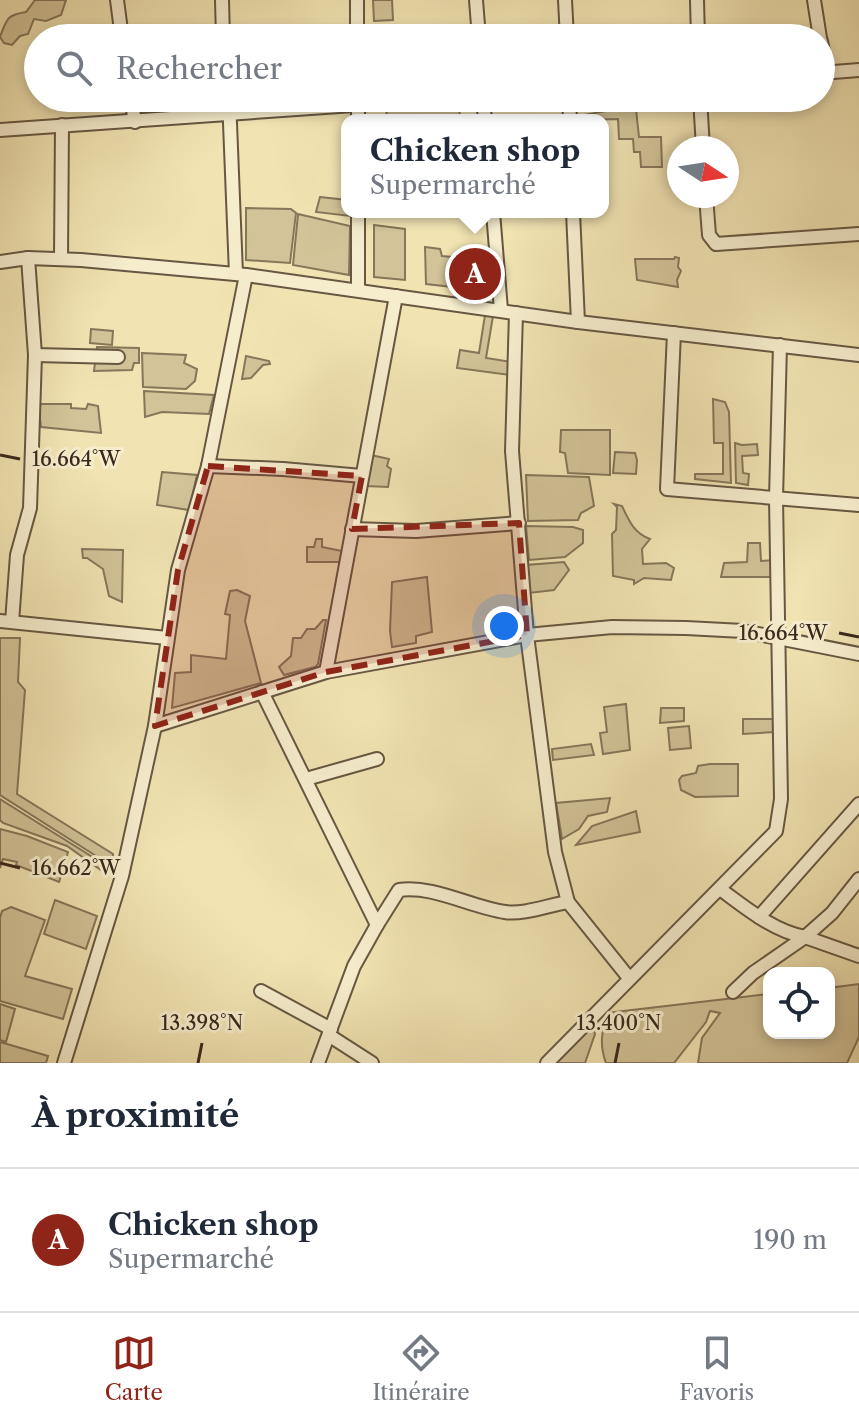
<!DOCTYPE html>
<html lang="fr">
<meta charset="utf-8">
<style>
body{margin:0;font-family:"Libre Caslon Text",serif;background:#f6f6f7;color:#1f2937}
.controls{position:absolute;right:24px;bottom:24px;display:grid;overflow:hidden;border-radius:16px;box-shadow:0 4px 12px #0003}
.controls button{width:72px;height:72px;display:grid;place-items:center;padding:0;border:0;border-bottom:2px solid #e0e1e3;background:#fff;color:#1f2937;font:40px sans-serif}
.compass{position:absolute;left:667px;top:136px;width:72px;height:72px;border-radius:50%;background:#fff;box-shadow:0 4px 12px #0003;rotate:102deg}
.you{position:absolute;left:504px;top:626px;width:28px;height:28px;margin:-20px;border:6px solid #fff;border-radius:50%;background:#1a73e8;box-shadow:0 0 0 12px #1a73e833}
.badge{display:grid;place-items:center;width:52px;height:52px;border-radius:50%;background:#8f2418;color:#fff;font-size:26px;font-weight:700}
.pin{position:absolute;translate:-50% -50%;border:4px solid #fff;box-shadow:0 2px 8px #0006}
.popup{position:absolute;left:341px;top:114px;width:268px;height:104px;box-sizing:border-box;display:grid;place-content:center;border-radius:16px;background:#fff;filter:drop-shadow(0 2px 6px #0005);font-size:26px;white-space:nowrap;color:#747a83}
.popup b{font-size:30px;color:#1f2937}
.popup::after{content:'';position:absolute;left:50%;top:100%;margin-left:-16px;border:16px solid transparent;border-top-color:#fff}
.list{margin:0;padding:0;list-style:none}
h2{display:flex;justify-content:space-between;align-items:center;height:104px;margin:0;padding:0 32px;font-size:34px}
h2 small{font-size:26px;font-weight:400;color:#747a83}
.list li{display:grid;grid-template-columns:52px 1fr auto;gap:24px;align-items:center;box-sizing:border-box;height:144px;padding:0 32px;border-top:2px solid #e0e1e3}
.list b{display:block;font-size:30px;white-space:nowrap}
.list p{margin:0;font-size:26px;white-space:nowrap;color:#747a83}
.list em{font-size:26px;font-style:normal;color:#747a83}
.icon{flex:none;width:44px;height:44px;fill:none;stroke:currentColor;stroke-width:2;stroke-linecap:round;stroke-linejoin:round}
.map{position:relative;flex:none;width:859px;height:1063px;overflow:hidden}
.search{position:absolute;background:#fff;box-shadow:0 4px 12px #0003;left:24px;right:24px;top:24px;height:88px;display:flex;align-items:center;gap:20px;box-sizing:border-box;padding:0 28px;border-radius:44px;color:#747a83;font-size:30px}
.sheet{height:248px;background:#fff}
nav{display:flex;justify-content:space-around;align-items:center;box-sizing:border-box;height:112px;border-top:2px solid #e0e1e3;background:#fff;font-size:22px;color:#747a83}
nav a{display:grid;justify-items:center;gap:4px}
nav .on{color:#8f2418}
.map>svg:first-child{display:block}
.green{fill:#d2c398;stroke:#86765a;stroke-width:2}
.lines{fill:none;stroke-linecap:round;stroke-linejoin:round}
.minor-casing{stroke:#675742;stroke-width:16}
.minor{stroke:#f6edcd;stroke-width:12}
.marked{fill:#8f2418;fill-opacity:0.2;stroke:#8f2418;stroke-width:6;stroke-dasharray:16 10;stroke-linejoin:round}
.ticks{fill:none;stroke:#39281c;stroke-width:3}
.ticks-label{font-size:20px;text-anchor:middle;fill:#39281c;stroke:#f6edcd;stroke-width:6;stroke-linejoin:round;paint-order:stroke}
</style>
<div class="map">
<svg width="859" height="1063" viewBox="0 0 859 1063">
<rect width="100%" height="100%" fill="#f1e3b2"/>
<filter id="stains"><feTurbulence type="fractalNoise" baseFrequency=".0025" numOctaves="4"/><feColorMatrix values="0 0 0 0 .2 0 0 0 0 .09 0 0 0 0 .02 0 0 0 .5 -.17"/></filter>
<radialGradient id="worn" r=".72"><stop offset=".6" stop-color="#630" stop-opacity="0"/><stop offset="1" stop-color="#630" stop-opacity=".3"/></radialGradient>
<g class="green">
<path d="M35,0H66L61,15L46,21L34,19L28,34L20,36L12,45L4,43L0,37C7,18 7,15 26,12Z"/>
<polygon points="373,0 392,0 393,20 374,21"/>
<polygon points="143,98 177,98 177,105 145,108"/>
<polygon points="635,100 639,137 661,137 662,167 641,167 640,152 634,152 633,139 619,139 618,119 585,120 584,115 611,110 611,106 616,105 616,101"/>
<polygon points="459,104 460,120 386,120 387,107"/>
<polygon points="320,197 347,200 347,212 350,212 350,216 316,212"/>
<polygon points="246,208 291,209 296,213 290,263 246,260"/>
<polygon points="298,214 350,226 349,275 293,265"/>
<polygon points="374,225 405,229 405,280 374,277"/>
<polygon points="425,247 440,249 442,256 452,257 452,281 471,281 470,289 426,284"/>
<polygon points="675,257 679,258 678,267 681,271 677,280 678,287 637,280 635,259 674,259"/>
<polygon points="485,315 493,316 486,358 511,362 510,375 457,368 460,350 479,353"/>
<polygon points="91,329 113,331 112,345 90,343"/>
<polygon points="97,347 139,348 139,363 134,363 132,370 94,371"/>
<polygon points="142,353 186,355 184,363 197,369 195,381 186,389 143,387"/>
<polygon points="246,356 269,361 270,364 263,365 251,378 242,379"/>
<polygon points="144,391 214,395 209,414 162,412 145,417"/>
<polygon points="713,399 725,402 729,412 731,483 695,479 695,474 723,474 723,443 714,443"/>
<polygon points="38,404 71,404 71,408 86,409 88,404 98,406 101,433 41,427"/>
<polygon points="561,430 610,430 610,475 568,473 565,453 560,452"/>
<polygon points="735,443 742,445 757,444 758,455 742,456 743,473 749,474 748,485 736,483"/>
<polygon points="615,452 635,453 637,460 636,474 613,473"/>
<polygon points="371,455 389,459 387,466 391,469 388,487 366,486"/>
<polygon points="162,472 197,475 189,510 157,505"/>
<polygon points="526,475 589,477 594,506 581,513 578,520 528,521"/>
<path d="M614,504L622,506C629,521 634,533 650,539L642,549L643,564L666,563L674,568L671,580L644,578L634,584V580L613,576L612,534L616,530L617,507Z"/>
<polygon points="526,526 573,527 583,530 583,543 565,557 529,560"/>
<polygon points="316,539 322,539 322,547 342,551 340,562 307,562 307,547 314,547"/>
<polygon points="748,543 760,543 761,561 773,560 773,577 721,577 724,563 747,562"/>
<polygon points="82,549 123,550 122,602 109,596 103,569 87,558 83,558"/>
<polygon points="564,562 569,570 554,590 529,593 526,565"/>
<polygon points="427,577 432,632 416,636 416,643 392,647 390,631 392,582"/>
<polygon points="237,590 250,596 245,621 261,683 172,708 175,673 191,672 191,655 226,659 230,615 225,614 230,591"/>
<polygon points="323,620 326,620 318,664 315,667 284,675 279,667 291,656 293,638 301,638 307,629 315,629"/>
<polygon points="0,638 20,638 18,682 25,690 17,794 113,854 112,866 0,795"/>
<polygon points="626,704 630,750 603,754 600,733 607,732 604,707"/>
<polygon points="661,708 684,708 684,721 660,723"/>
<polygon points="743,719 774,719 774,732 743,734"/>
<polygon points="689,726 691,748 670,750 668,728"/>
<polygon points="591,744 594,755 553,760 552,749"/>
<polygon points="710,764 738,764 738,796 695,797 681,790 679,780 682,776 696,773 698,766"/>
<polygon points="610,798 607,812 588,816 579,829 562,839 556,803"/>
<polygon points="0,799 110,868 108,875 67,846 3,823 0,820"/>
<polygon points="636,811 640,832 576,845 592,826"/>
<polygon points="0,829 27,836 68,852 59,882 16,865 17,862 3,859 0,868"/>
<polygon points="55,900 97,916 86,949 44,934"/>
<polygon points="11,907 45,920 25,976 72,989 63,1019 0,1001 0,918 2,911"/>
<path d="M859,984V1037L847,1063H698L702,1038L720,1013L710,1011L706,1022L674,1063H606C599,1044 602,1032 607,1013L769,994V1033H829V988Z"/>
<polygon points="0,1004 15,1009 6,1042 0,1040"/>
<polygon points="592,1025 595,1034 585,1063 553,1063"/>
<polygon points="0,1042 48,1056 46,1063 0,1063"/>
</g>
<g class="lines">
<g class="minor-casing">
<g id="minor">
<polyline points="117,0 122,38"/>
<polyline points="222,0 223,38"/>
<polyline points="357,0 357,38"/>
<polyline points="476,0 479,38"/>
<polyline points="565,0 567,38"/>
<polyline points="697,0 698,38"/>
<polyline points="814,0 820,38"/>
<polyline points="821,41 827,73"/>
<polyline points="821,73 859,70"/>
<polyline points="131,98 135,122"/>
<polyline points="229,98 236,274"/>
<polyline points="358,98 358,120"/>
<polyline points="483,98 485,120"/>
<polyline points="569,98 570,120"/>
<polyline points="700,98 703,148"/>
<polyline points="0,130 454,98"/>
<polyline points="706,196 709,235 716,244 859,234"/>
<polyline points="358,212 358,290"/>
<polyline points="493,212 501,310"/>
<polyline points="573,212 578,322"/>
<polyline points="61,259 62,125"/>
<polyline points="0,262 28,258 81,260 246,275 578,322 859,355"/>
<polyline points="516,313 512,451 527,635 555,852 568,902 629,978"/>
<polyline points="674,333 667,489 859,505"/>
<polyline points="35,355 118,357"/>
<polyline points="208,466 283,469 362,476"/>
<polyline points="352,529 416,531 519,523"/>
<polyline points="0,621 167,638"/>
<polyline points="12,622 17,555 30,508 35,355 28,258"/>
<polyline points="326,672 396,296"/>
<path d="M262,692L377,925L399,890C434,885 470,907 505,912C523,915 549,905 568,902"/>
<polyline points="155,726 326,672 527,635 612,627 686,628 743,631 859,654"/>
<polyline points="306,779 377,759"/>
<polyline points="859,879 832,913 805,937 859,956"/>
<path d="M720,889C746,908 773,931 805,937L753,973L733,992"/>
<polyline points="759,917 859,804"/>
<polyline points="261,991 331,1029"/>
<polyline points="330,1036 372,1063"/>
<polyline points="64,1063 122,876 155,726 178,570 208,466 246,275"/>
<polyline points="318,1063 354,966 377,925"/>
<polyline points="547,1063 776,831 781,799 776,498 780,345"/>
</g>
</g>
<use href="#minor" class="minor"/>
</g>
<path class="marked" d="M208,466L362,476L352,529L519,523L527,635L326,672L155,726L178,570Z"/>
<path class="ticks" d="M0,455L20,459M839,633L859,637M0,863L20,868M198,1063L202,1043M615,1063L619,1043"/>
<g class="ticks-label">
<text x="76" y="466">16.664°W</text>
<text x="783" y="640">16.664°W</text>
<text x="76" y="875">16.662°W</text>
<text x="202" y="1030">13.398°N</text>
<text x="619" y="1030">13.400°N</text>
</g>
<rect width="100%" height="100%" filter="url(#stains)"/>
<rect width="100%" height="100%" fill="url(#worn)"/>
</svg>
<div class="controls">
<button><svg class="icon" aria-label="locate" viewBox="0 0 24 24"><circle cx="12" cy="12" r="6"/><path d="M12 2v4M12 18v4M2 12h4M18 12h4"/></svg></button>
</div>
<svg class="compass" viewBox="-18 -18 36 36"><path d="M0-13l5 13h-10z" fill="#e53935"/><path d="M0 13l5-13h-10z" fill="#747a83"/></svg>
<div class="you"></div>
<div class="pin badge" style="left:475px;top:274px">A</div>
<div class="popup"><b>Chicken shop</b>Supermarché</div>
<div class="search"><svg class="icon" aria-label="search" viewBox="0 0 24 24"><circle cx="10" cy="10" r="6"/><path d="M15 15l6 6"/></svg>Rechercher</div>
</div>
<section class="sheet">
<h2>À proximité<small></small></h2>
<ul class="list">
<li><span class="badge">A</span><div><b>Chicken shop</b><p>Supermarché</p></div><em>190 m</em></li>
</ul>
</section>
<nav>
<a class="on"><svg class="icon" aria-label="map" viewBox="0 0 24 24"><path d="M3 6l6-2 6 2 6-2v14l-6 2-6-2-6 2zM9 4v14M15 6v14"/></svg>Carte</a>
<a><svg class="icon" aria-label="directions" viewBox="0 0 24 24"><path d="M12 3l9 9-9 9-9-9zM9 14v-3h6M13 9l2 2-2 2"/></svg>Itinéraire</a>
<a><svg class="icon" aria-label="saved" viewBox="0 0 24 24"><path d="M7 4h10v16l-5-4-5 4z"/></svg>Favoris</a>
</nav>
